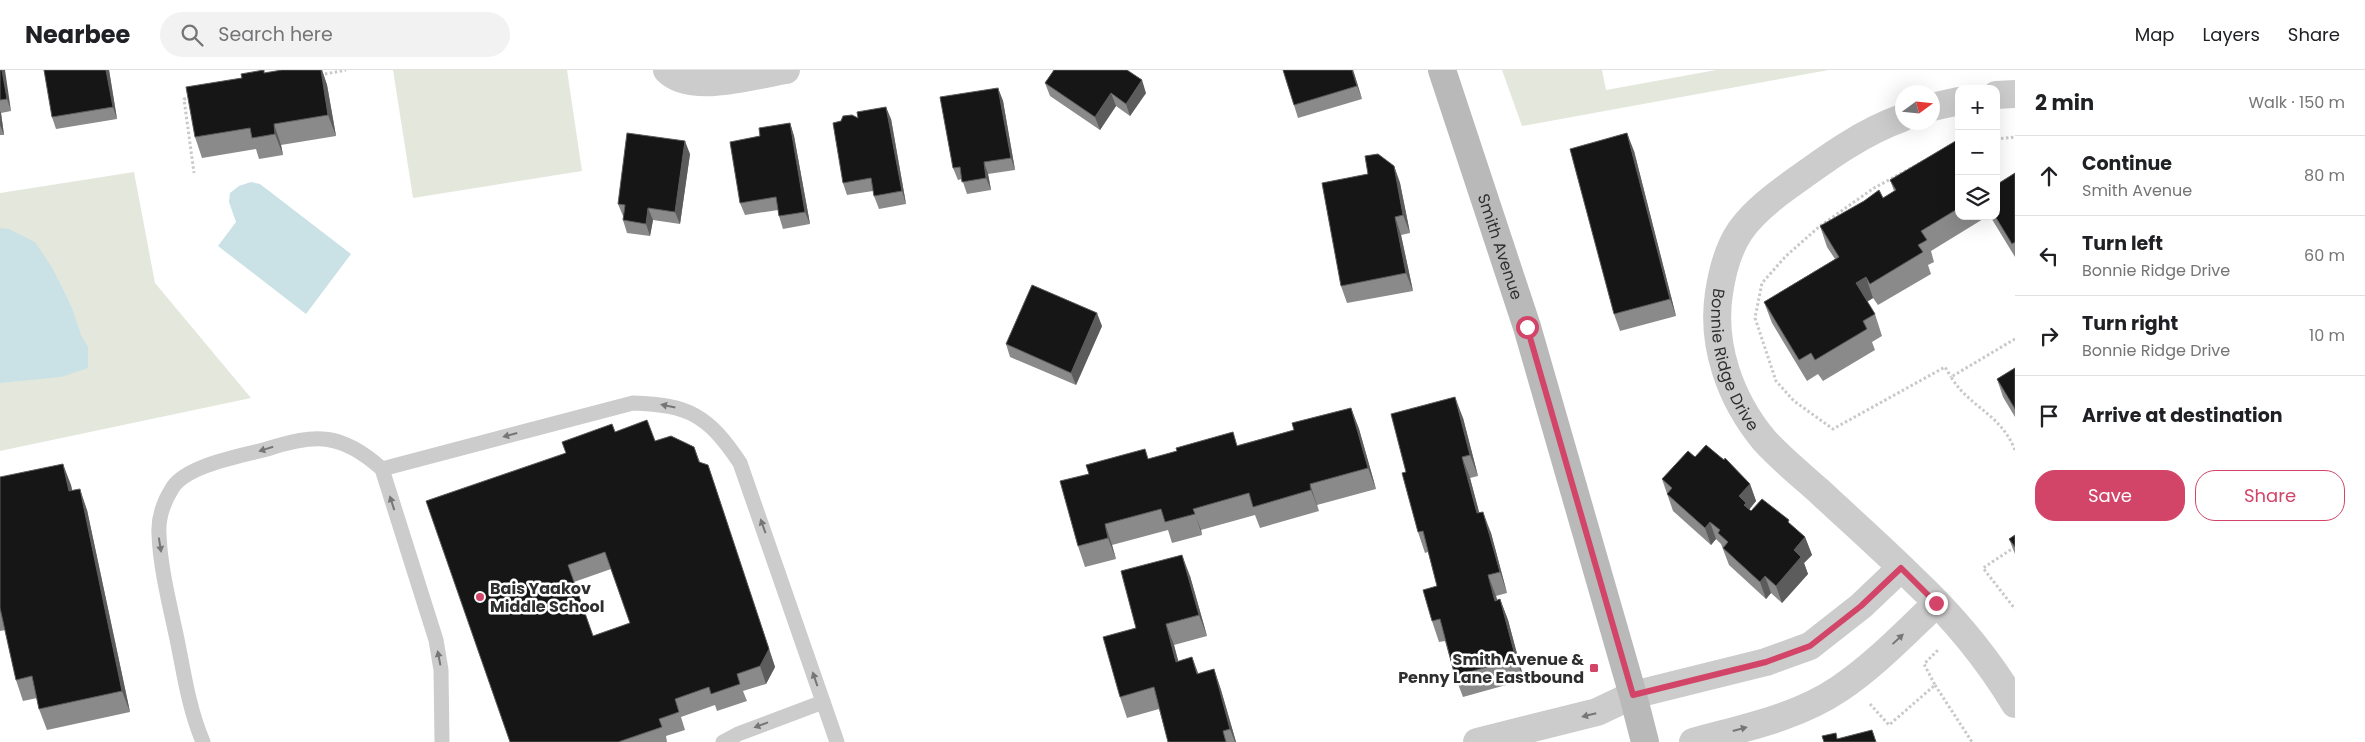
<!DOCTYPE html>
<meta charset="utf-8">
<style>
body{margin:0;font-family:Poppins,sans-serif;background:#f2f2f2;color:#202124}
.controls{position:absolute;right:15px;top:15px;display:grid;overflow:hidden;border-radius:10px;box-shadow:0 5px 20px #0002}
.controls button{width:45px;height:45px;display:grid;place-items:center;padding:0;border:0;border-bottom:1px solid #e0e0e0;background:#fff;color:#202124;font:25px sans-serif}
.compass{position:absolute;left:1895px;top:15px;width:45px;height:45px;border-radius:50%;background:#fff;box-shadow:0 5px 20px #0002;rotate:75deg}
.stop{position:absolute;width:15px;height:15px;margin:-11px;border:4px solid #d24568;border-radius:50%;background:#fff}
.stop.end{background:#d24568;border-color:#fff;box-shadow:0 1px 5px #0008}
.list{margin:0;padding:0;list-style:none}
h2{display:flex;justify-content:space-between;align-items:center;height:65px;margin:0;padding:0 20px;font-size:21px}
h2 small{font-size:16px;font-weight:400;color:#757577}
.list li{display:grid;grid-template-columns:32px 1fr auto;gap:15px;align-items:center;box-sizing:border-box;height:80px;padding:0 20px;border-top:1px solid #e0e0e0}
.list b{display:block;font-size:19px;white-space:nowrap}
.list p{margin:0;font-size:16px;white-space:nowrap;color:#757577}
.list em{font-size:16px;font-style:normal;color:#757577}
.actions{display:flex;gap:10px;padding:15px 20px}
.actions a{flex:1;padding:11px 0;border:1px solid #d24568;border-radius:20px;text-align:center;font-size:18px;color:#d24568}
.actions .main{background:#d24568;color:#fff}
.icon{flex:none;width:28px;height:28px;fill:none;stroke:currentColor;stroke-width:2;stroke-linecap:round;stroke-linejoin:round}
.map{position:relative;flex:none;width:2015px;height:672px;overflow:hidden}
header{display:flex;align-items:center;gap:30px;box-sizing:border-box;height:70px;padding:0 25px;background:#fff;border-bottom:1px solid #e0e0e0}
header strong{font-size:24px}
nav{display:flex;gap:28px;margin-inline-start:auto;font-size:18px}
.search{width:350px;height:45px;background:#f2f2f2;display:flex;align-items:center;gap:12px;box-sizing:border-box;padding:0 18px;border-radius:28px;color:#757577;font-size:19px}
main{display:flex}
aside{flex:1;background:#fff}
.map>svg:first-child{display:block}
.green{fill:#e4e8dc}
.water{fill:#cae1e6}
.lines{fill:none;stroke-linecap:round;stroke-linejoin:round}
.path{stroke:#c9c9c9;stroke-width:3;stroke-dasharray:2.5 2.5;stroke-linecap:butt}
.service{stroke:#ccc;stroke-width:15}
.minor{stroke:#ccc;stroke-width:28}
.secondary{stroke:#b9b9b9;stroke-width:28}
.wall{fill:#8a8a8a;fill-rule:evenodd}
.shaded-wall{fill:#5c5c5c}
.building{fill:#161616;stroke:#5c5c5c;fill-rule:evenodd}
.oneway{fill:#767676}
.route{stroke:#d24568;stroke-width:6}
.poi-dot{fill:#d24568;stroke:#fff;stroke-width:2}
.labels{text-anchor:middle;stroke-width:5;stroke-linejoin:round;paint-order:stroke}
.street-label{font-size:16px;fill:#2f2f2f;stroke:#fff}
.poi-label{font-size:16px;font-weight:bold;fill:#2f2f2f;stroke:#fff;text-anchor:start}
</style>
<header>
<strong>Nearbee</strong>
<div class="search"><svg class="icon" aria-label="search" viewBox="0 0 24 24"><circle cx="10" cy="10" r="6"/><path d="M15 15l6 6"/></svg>Search here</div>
<nav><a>Map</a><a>Layers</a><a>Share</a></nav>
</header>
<main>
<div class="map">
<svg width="2015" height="672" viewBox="0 0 2015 672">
<rect width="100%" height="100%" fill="#fff"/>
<g class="green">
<polygon points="393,0 567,0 582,101 413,128"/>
<polygon points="1502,0 1602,0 1606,20 1716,0 1829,0 1522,56"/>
<polygon points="134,102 155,213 251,328 0,381 0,123"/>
</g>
<g class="water">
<polygon points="251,112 260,114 351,184 306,244 218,176 236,152 229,132 230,123 239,116"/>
<polygon points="0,158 9,159 35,172 53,199 72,238 81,265 88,277 88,298 61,307 0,313"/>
</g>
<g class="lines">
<g class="path">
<polyline points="320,5 346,0"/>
<polyline points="191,28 184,29 194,103"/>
<polyline points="1996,69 2015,67"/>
<polyline points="1924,91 1874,118 1820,156 1786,186 1762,213 1755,248 1776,311 1794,331 1833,359 1945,297 1951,307"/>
<path d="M2015,269L1951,307C1970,338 2000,343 2015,380"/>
<polyline points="2015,477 1983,498 2015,539"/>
<polyline points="1935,615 1972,672"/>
<polyline points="1870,634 1889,655 1935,615 1924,594 1938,580"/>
</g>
<g class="service">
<path d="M382,399L633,333C689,335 708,345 740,393L837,672"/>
<path d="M203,672C189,639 184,604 177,569C170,536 160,497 159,464C158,448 164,431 173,417C188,395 241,386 267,379C316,363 342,363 382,399L436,570L441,600L442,672"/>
<polyline points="723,672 738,664 823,632"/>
</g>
<g class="minor">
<path d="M667,0C691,25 755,5 786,0"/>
<polyline points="1996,25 2015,24"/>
<polyline points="1932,37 1959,31"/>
<path id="s1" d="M1902,48C1860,63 1823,91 1787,117C1744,148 1727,169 1719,223C1711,275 1730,329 1764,370C1780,388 1801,405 1819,421C1851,451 1884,480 1915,511C1953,547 1988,589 2015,634"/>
<polyline points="1477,672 1597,642 1633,625 1766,592 1810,576 1861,536 1901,498"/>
<path d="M1693,672C1743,658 1796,648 1839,619C1875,595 1906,562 1937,533"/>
</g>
<path class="secondary" id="s2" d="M1442,0L1527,257L1633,625L1645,672"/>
</g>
<g class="wall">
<polygon points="0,0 11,41 1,43 4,65 0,65"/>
<polygon points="109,0 117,49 56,59 52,47"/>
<polygon points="282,0 322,0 327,15 336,66 281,75 283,85 259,89 256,79 202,88 195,67 242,8"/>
<polygon points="1283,0 1353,0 1362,29 1298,48"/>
<polygon points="1045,13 1146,23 1130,46 1116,36 1100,60 1050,26"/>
<polygon points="998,18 1003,31 1015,100 988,104 991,120 967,124 962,109 958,110 953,98"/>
<polygon points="858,48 891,49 906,134 879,139 874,126 873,121 847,125 843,113"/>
<polygon points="790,53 794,66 810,154 783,159 779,146 778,140 745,145 740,133 760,66"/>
<polygon points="1959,69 1959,146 1988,146 1931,181 1934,192 1928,195 1931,204 1878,235 1873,228 1867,232 1875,244 1882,266 1872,272 1875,280 1823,311 1818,304 1807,311 1772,253 1764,232 1835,189 1827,177 1820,156 1883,128 1894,121 1890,110"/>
<polygon points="1634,81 1676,246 1620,261 1614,244"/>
<polygon points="690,84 680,154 653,150 650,166 627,163 623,150 623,146 618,134"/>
<polygon points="1394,96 1400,113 1410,163 1401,165 1413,221 1347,233 1341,216"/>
<polygon points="2015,103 2015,187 1990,146 1996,146"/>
<polygon points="1102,256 1076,315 1010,287 1006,274"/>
<polygon points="2015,298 2015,347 2003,327 1997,309"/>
<polygon points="1351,338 1359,359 1376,419 1317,435 1319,441 1260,458 1255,445 1201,460 1202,465 1172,473 1168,460 1112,475 1116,489 1085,497 1078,476 1149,389 1238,375 1294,360"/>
<polygon points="1463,348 1478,406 1470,408 1479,443 1491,463 1507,523 1496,526 1497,530 1500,529 1508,550 1524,610 1463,627 1455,606 1445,571 1439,572 1432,551 1437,516 1428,482 1425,483 1418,462 1406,402"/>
<path d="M615,362L655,371L694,377L700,392L714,413L775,597L766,614L743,621L747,631L717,641L715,635L681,647L685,660L666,666L667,672H510L566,383ZM611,499L630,553L593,566L574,512Z"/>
<polygon points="1695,387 1750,414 1756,431 1749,439 1751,441 1791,455 1805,467 1812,485 1804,493 1808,504 1782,533 1771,523 1766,529 1729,495 1721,474 1716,469 1711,475 1673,441 1662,409"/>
<polygon points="0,407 71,415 72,420 87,440 130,642 47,660 39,639 37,628 23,631 16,610 5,560 0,561"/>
<polygon points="2015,465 2015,484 2009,469"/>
<polygon points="1190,506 1207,566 1174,575 1178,591 1198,604 1214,599 1221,620 1236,672 1168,672 1159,639 1127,648 1120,627 1136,558"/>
</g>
<g class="shaded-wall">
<polygon points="2,0 5,0 11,41 7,29"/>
<polygon points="106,0 109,0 117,49 113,37"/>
<polygon points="321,0 322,0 327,15 336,66 328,45"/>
<polygon points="1352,0 1353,0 1362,29 1357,16"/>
<polygon points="1142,10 1146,23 1130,46 1126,34"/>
<polygon points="998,18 1003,31 1015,100 1011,88"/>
<polygon points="1111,23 1116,36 1100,60 1095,47"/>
<polygon points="886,37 891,49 906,134 902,121"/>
<polygon points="0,41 1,43 4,65 0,55"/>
<polygon points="790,53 794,66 810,154 805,142"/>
<polygon points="274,54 281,75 283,85 275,64"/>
<polygon points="1627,63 1634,81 1676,246 1670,229"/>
<polygon points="685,71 690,84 680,154 675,142"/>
<polygon points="984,92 988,104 991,120 986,108"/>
<polygon points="1394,96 1400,113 1410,163 1403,145"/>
<polygon points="648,138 653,150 650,166 646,154"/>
<polygon points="1395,147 1401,165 1413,221 1406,203"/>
<polygon points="1866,207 1873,228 1863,234 1856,213"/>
<polygon points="1097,243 1102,256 1076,315 1071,303"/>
<polygon points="1455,327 1463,348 1478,406 1470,385"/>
<polygon points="1351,338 1359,359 1376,419 1368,398"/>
<polygon points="1462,387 1470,408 1485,464 1477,443"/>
<polygon points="63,394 71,415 76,442 69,421"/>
<polygon points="708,395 775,597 766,614 760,596"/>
<polygon points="1310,414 1319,441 1311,420"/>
<polygon points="1750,414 1756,431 1749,440 1752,451 1739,426"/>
<polygon points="80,419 87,440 130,642 122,621"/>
<polygon points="1193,439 1201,460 1202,465 1195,444"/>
<polygon points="1483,442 1491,463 1507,523 1500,502"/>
<polygon points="1710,452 1716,469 1711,475 1705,458"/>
<polygon points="1105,454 1112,475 1116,489 1108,468"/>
<polygon points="1805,467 1812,485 1804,493 1808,504 1782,533 1776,516 1794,480"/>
<polygon points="1182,485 1190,506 1207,566 1199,545"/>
<polygon points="1488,505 1496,526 1503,552 1495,531"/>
<polygon points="1765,506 1771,523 1766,529 1760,512"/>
<polygon points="1500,529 1508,550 1524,610 1516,589"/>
<polygon points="1166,554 1174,575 1184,613 1176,592"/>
<polygon points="1192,587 1200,608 1197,604"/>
<polygon points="1214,599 1221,620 1236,672 1235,672 1230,659"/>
</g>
<g class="building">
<polygon points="0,0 2,0 7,29 0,30"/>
<polygon points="44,0 106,0 113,37 52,47"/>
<polygon points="264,0 264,3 282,0 321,0 328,45 274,54 275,64 252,68 250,58 195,67 186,17 242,8 241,4"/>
<polygon points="1054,0 1127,0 1142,10 1126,34 1111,23 1095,47 1045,13"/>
<polygon points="1283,0 1352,0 1357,16 1294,35"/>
<polygon points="998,18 1011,88 984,92 986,108 962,112 960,97 953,98 940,27"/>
<polygon points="886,37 902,121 874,126 871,108 843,113 833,53 841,51 843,46 852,45 858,48 857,42"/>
<polygon points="790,53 805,142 779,146 776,127 740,133 730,72 760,66 759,58"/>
<polygon points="627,63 685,71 675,142 648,138 646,154 623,150 625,135 618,134"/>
<polygon points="1627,63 1670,229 1614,244 1570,79"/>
<polygon points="1959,69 1959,138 1921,161 1927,170 1918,175 1923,182 1870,214 1866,207 1856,213 1875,244 1863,251 1867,259 1815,290 1811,283 1799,290 1764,232 1839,187 1820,156 1864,131 1879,120 1883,128 1896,120 1890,110"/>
<polygon points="1378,84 1394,96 1403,145 1395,147 1406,203 1341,216 1322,113 1368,104 1365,86"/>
<polygon points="2015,103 2015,172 2012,174 1995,146 1996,146 1996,115"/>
<polygon points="1032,215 1097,243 1071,303 1006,274"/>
<polygon points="2015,298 2015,339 1997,309"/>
<polygon points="1455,327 1470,385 1462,387 1477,443 1483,442 1500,502 1488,505 1495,531 1500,529 1516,589 1455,606 1440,549 1432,551 1423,520 1437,516 1423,461 1418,462 1402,403 1406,402 1391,344"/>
<polygon points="1351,338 1368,398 1310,414 1311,420 1253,437 1249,423 1193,439 1195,444 1165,452 1161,439 1105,454 1108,468 1078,476 1060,411 1089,404 1086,395 1145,379 1148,389 1177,381 1176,378 1233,362 1237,376 1294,360 1292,353"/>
<path d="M647,350L655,371L671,366L694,377L699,392L708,395L769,579L760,596L737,604L740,614L711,624L709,617L675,629L679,642L659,649L662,657L618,672H510L426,431L566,383L562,372L612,354L615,362ZM605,482L630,553L593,566L568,495Z"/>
<polygon points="1706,375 1724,390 1725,388 1750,414 1739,426 1746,433 1744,435 1751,441 1762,429 1789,450 1788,452 1805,467 1794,480 1801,487 1776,516 1765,506 1760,512 1723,478 1728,472 1718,463 1720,460 1710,452 1705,458 1667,424 1672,418 1662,409 1688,381 1695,387"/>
<polygon points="63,394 69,421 80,419 122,621 39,639 32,606 16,610 0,538 0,407"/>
<polygon points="2015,465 2015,477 2009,469"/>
<polygon points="1182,485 1199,545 1166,554 1176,592 1192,587 1197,604 1214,599 1230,659 1223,661 1226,672 1168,672 1154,617 1120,627 1103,567 1136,558 1121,501"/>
<polygon points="1872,660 1876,672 1824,672 1822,666 1836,663 1837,669"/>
</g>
<defs><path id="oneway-solid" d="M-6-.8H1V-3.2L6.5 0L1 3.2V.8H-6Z" transform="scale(1.25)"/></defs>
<g class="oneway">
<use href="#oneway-solid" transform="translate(668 336) rotate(-168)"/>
<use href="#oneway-solid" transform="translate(510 365) rotate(165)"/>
<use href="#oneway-solid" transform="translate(266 379) rotate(163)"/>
<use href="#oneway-solid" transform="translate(392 433) rotate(-108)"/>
<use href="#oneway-solid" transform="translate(763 456) rotate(-110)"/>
<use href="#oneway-solid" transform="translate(160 475) rotate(81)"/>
<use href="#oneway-solid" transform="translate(1898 569) rotate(-43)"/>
<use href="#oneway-solid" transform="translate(439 588) rotate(-101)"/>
<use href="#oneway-solid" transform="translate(815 609) rotate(-109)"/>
<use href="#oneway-solid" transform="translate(1589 645) rotate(166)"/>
<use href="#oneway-solid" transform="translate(761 655) rotate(160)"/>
<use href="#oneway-solid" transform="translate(1740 659) rotate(-15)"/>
</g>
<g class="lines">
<polyline class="route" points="1527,257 1633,625 1766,592 1810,576 1861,536 1901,498 1936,533"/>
</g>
<g class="poi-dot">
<circle cx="480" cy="527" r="5"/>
<rect x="1589" y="593" width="10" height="10" rx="2.5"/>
</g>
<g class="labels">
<g class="street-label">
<text dy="6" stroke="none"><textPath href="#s2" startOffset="186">Smith Avenue</textPath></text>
<text dy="6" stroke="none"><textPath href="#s1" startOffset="335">Bonnie Ridge Drive</textPath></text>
</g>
<g class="poi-label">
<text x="490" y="524">Bais Yaakov<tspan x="490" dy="18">Middle School</tspan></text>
<text x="1584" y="595" text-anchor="end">Smith Avenue &amp;<tspan x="1584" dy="18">Penny Lane Eastbound</tspan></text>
</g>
</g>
</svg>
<div class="controls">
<button>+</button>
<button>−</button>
<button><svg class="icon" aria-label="layers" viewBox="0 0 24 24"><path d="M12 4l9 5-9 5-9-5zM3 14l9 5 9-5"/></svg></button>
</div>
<svg class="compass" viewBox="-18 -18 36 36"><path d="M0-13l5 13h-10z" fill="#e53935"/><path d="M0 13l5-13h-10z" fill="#757577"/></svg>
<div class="stop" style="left:1527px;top:257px"></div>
<div class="stop end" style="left:1936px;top:533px"></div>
</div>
<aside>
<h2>2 min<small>Walk · 150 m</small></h2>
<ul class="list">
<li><svg class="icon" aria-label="ahead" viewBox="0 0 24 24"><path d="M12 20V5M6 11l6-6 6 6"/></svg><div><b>Continue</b><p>Smith Avenue</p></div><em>80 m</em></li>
<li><svg class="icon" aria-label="left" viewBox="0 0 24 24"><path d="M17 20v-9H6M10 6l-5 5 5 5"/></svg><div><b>Turn left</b><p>Bonnie Ridge Drive</p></div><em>60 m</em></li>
<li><svg class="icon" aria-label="right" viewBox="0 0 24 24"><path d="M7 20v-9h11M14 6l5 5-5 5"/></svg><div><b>Turn right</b><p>Bonnie Ridge Drive</p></div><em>10 m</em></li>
<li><svg class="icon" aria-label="arrive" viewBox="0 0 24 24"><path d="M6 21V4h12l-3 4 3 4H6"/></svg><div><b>Arrive at destination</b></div></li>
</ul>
<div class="actions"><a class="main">Save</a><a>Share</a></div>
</aside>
</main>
